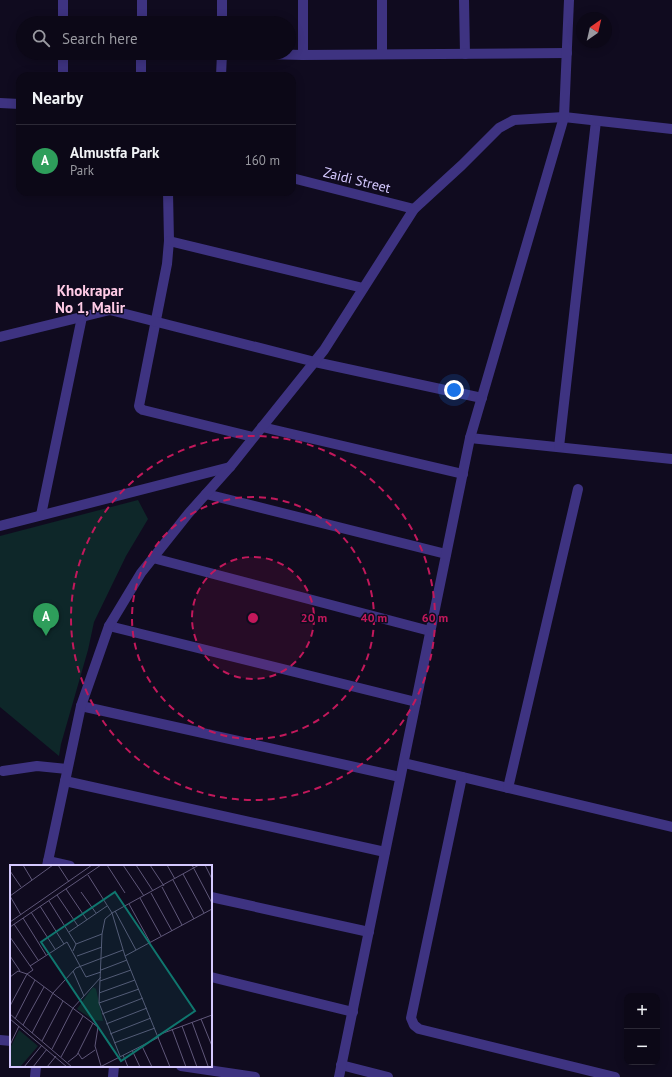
<!DOCTYPE html>
<meta charset="utf-8">
<style>
body{margin:0;font-family:"PT Sans",sans-serif;background:#1a1624;color:#f1f3f6}
.controls{position:absolute;right:12px;bottom:12px;display:grid;overflow:hidden;border-radius:8px;box-shadow:0 2px 10px #0003}
.controls button{width:36px;height:36px;display:grid;place-items:center;padding:0;border:0;border-bottom:1px solid #2c2936;background:#0c0817;color:#f1f3f6;font:20px sans-serif}
.compass{position:absolute;left:576px;top:12px;width:36px;height:36px;border-radius:50%;background:#0c0817;box-shadow:0 2px 10px #0003;rotate:34deg}
.you{position:absolute;left:454px;top:390px;width:14px;height:14px;margin:-10px;border:3px solid #fff;border-radius:50%;background:#1a73e8;box-shadow:0 0 0 6px #1a73e833}
.badge{display:grid;place-items:center;width:26px;height:26px;border-radius:50%;background:#2563eb;color:#fff;font-size:13px;font-weight:700}
.pin{position:absolute;translate:-50% -33px;filter:drop-shadow(0 1px 2px #0008)}
.pin::after{content:'';position:absolute;top:21px;width:14px;height:12px;background:inherit;clip-path:polygon(0 0,100% 0,50% 100%)}
.list{margin:0;padding:0;list-style:none}
h2{display:flex;justify-content:space-between;align-items:center;height:52px;margin:0;padding:0 16px;font-size:17px}
h2 small{font-size:13px;font-weight:400;color:#9a9aa1}
.list li{display:grid;grid-template-columns:26px 1fr auto;gap:12px;align-items:center;box-sizing:border-box;height:72px;padding:0 16px;border-top:1px solid #2c2936}
.list b{display:block;font-size:15px;white-space:nowrap}
.list p{margin:0;font-size:13px;white-space:nowrap;color:#9a9aa1}
.list em{font-size:13px;font-style:normal;color:#9a9aa1}
.icon{flex:none;width:22px;height:22px;fill:none;stroke:currentColor;stroke-width:2;stroke-linecap:round;stroke-linejoin:round}
.map{position:relative;flex:none;width:672px;height:1077px;overflow:hidden}
.search{position:absolute;background:#0c0817;box-shadow:0 2px 10px #0003;left:16px;top:16px;width:280px;height:44px;display:flex;align-items:center;gap:10px;box-sizing:border-box;padding:0 14px;border-radius:22px;color:#9a9aa1;font-size:15px}
.panel{position:absolute;background:#0c0817;box-shadow:0 2px 10px #0003;left:16px;top:72px;width:280px;height:124px;border-radius:12px}
.map>svg:first-child{display:block}
.green{fill:#0e2729}
.lines{fill:none;stroke-linecap:round;stroke-linejoin:round}
.minor{stroke:#3e3381;stroke-width:10}
.ring{fill:none;stroke:#c2185b;stroke-width:2;stroke-dasharray:7 5}
.labels{text-anchor:middle;stroke-width:3;stroke-linejoin:round;paint-order:stroke}
.street-label{font-size:14px;fill:#d5c9ff;stroke:#100b1f}
.neighbourhood-label{font-size:15px;font-weight:bold;fill:#ffcbe6;stroke:#100b1f}
.inset-road{fill:none;stroke:#5f5779;stroke-width:1}
.view{fill:#0f766e;fill-opacity:0.15;stroke:#0f766e;stroke-width:2}
.inset-edge{fill:none;stroke:#d5c9ff;stroke-width:2}
.centre{fill:#c2185b;stroke:#100b1f;stroke-width:2}
.ring-label{font-size:12px;text-anchor:middle;font-weight:bold;fill:#c2185b;stroke:#100b1f;stroke-width:3;stroke-linejoin:round;paint-order:stroke}
</style>
<div class="map">
<svg width="672" height="1077" viewBox="0 0 672 1077">
<rect width="100%" height="100%" fill="#100b1f"/>
<polygon class="green" points="138,500 148,519 126,556 94,622 88,650 61,744 59,756 0,707 0,536"/>
<g class="lines">
<g class="minor">
<polyline points="303,0 303,55"/>
<polyline points="382,0 382,54"/>
<polyline points="464,0 465,54"/>
<polyline points="63,23 63,0"/>
<polyline points="142,23 142,0"/>
<polyline points="222,23 222,0"/>
<polyline points="222,53 303,55 567,53"/>
<polyline points="63,76 63,53"/>
<polyline points="141,76 141,53"/>
<polyline points="221,76 222,53"/>
<polyline points="0,103 20,104"/>
<polyline points="292,178 414,209"/>
<polyline points="168,192 169,241 167,264 139,406 140,408 143,410 253,437"/>
<polyline points="169,241 363,288"/>
<polyline points="0,337 110,310 315,362 482,398"/>
<polyline points="262,427 463,474"/>
<polyline points="470,438 672,459"/>
<polyline points="559,447 596,121"/>
<polyline points="206,494 446,554"/>
<polyline points="41,515 82,317"/>
<polyline points="0,526 230,467"/>
<polyline points="153,558 430,631"/>
<polyline points="109,626 416,702"/>
<polyline points="81,706 400,777"/>
<polyline points="404,763 672,827"/>
<polyline points="3,771 37,766 67,769"/>
<polyline points="462,777 411,1018 414,1025 419,1029 615,1077"/>
<polyline points="65,781 385,852"/>
<polyline points="508,788 578,489"/>
<polyline points="48,861 70,866"/>
<polyline points="47,866 81,706 109,626 141,573 188,514 230,467 324,350 414,209 462,165 499,128 514,120 564,117 672,129"/>
<polyline points="211,897 369,932"/>
<polyline points="211,977 353,1012"/>
<polyline points="0,1040 11,1041"/>
<polyline points="341,1065 388,1077"/>
<polyline points="181,1066 255,1077"/>
<polyline points="35,1077 36,1066"/>
<polyline points="113,1077 114,1066"/>
<polyline points="339,1077 470,438 564,117 569,0"/>
</g>
</g>
<circle cx="253" cy="618" r="61" fill="#c2185b" fill-opacity=".12"/>
<g class="ring">
<circle cx="253" cy="618" r="61"/>
<circle cx="253" cy="618" r="121"/>
<circle cx="253" cy="618" r="182"/>
</g>
<g class="labels">
<g class="street-label">
<text transform="translate(357 180) rotate(14)" y="5">Zaidi Street</text>
</g>
<g class="neighbourhood-label">
<text x="90" y="296">Khokrapar<tspan x="90" dy="17">No 1, Malir</tspan></text>
</g>
</g>
<g transform="translate(10 865)">
<rect width="202" height="202" fill="#100b1f"/>
<path d="M83,122L86,124L93,156L83,155L67,144ZM9,165L28,181L10,202H0V183Z" fill="#0e2729"/>
<path class="inset-road" d="M13,0L22,15M48,0L59,17M97,0L115,28M113,0L134,31M126,0L143,26M140,0L154,21M157,0L165,14M182,0L202,38M195,0L202,14M0,6L11,22M173,9L194,48M78,10L102,48L115,91L160,202M163,15L184,54M152,22L172,60M56,24L77,55M71,27L86,48M141,28L162,66M47,30L68,61M0,31L43,0M0,31L11,50M130,33L151,71M39,36L66,79L63,86M119,39L140,77M30,41L54,79M105,46L126,85M21,47L45,84M13,53L36,90M0,57L82,0M4,59L28,95M0,62L91,0M59,67L97,41M0,72L23,105L17,109L0,141M66,79L92,69M0,91L10,106M67,91L92,82M115,91L202,44M20,101L57,77L76,112L91,107M91,105L117,95M63,106L74,131M0,112L8,106L17,109L88,162L85,181L91,201M90,116L121,105M89,128L125,115M89,138L129,124M0,149L62,202M92,149L133,133M0,154L57,202M5,154L25,115M191,154L202,181M182,157L198,201M96,159L137,143M13,160L34,122M172,161L187,202M162,164L176,202M22,168L43,128L66,103L113,85M100,169L141,153M148,170L202,150M32,176L53,136M104,178L145,163M0,180L9,161M132,181L142,202M42,184L63,143L91,112M122,185L130,202M68,188L72,194L85,185M113,190L118,202M110,191L89,138L92,69L95,54L102,48L189,0M51,192L73,151M58,197L67,190L83,158M14,202L32,180M23,202L37,184M37,202L46,191M90,202L149,172"/>
<path class="view" d="M105,27L185,146L111,196L31,77Z"/>
<rect width="202" height="202" class="inset-edge"/>
</g>
<circle cx="253" cy="618" r="6" class="centre"/>
<g class="ring-label">
<text x="314" y="622">20 m</text>
<text x="374" y="622">40 m</text>
<text x="435" y="622">60 m</text>
</g>
</svg>
<div class="controls">
<button>+</button>
<button>−</button>
</div>
<svg class="compass" viewBox="-18 -18 36 36"><path d="M0-13l5 13h-10z" fill="#e53935"/><path d="M0 13l5-13h-10z" fill="#9a9aa1"/></svg>
<div class="you"></div>
<div class="pin badge" style="left:46px;top:636px;background:#2e9e5b">A</div>
<div class="search"><svg class="icon" aria-label="search" viewBox="0 0 24 24"><circle cx="10" cy="10" r="6"/><path d="M15 15l6 6"/></svg>Search here</div>
<section class="panel">
<h2>Nearby<small></small></h2>
<ul class="list">
<li><span class="badge" style="background:#2e9e5b">A</span><div><b>Almustfa Park</b><p>Park</p></div><em>160 m</em></li>
</ul>
</section>
</div>
